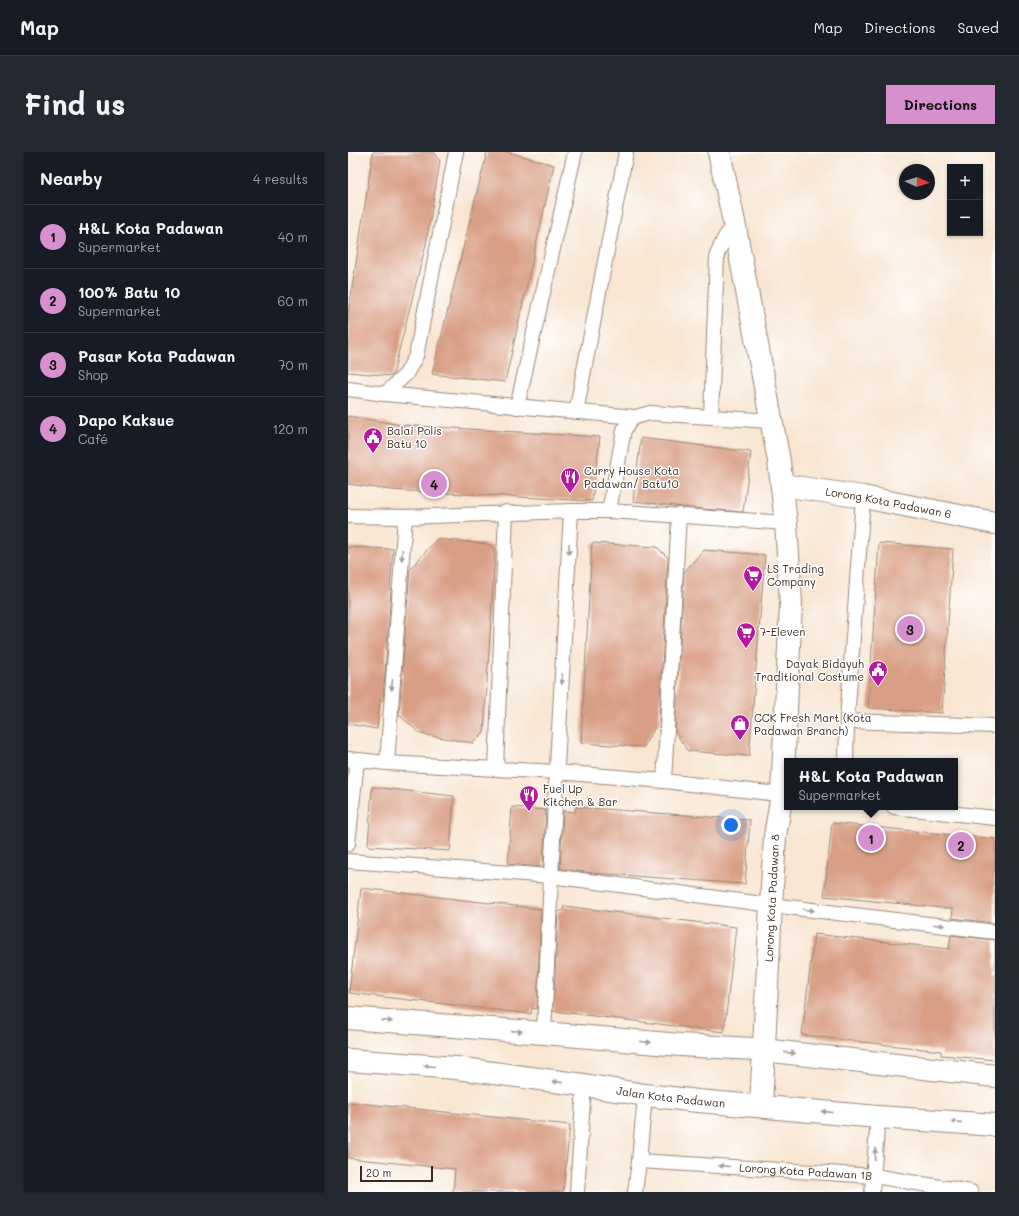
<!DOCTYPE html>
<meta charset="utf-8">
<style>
body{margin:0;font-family:Mali,sans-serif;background:#242831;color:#f1f3f6}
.controls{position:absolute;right:12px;top:12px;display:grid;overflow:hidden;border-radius:0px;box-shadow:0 1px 3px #0004}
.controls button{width:36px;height:36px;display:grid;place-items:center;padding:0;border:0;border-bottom:1px solid #363941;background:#171b24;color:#f1f3f6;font:20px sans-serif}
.compass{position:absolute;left:551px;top:12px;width:36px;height:36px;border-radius:50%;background:#171b24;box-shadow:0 1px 3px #0004;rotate:93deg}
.scale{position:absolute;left:12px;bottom:10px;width:73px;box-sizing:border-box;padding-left:4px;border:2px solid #3b2a1e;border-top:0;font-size:11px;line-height:14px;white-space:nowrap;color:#3b2a1e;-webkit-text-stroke:3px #fff;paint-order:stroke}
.you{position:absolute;left:383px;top:673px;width:14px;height:14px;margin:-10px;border:3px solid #fff;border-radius:50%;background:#1a73e8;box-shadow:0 0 0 6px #1a73e833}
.badge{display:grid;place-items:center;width:26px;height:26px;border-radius:50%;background:#d690ce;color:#111;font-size:13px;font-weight:700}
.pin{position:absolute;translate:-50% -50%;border:2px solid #fff;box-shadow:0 1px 4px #0006}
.popup{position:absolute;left:436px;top:606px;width:174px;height:52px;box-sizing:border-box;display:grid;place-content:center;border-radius:0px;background:#171b24;filter:drop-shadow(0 1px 3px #0005);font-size:13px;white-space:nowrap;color:#9ea1a6}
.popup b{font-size:15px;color:#f1f3f6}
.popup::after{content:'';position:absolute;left:50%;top:100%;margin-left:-8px;border:8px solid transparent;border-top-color:#171b24}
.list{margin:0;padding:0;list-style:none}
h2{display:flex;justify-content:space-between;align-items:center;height:52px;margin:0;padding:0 16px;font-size:17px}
h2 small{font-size:13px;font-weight:400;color:#9ea1a6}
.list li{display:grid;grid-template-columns:26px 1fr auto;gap:12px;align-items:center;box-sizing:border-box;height:64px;padding:0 16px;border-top:1px solid #363941}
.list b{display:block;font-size:15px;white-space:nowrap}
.list p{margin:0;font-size:13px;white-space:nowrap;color:#9ea1a6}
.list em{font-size:13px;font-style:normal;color:#9ea1a6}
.map{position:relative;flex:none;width:647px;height:1040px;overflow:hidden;border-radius:0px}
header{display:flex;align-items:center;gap:24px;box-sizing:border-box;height:56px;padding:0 20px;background:#171b24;border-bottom:1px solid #363941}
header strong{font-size:19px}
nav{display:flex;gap:22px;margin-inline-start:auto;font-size:14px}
.intro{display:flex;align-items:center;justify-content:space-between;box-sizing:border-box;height:96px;padding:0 24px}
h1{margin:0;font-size:28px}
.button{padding:10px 18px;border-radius:0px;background:#d690ce;color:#111;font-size:14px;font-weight:700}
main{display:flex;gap:24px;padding:0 24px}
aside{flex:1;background:#171b24;border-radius:0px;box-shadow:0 1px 3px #0004}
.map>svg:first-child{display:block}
.building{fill:#d99f85}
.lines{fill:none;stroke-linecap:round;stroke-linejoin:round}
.service-casing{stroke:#9a8878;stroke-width:16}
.minor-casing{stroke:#9a8878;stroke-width:24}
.secondary-casing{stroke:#9a8878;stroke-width:24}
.service{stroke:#fff;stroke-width:14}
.minor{stroke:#fff;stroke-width:22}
.secondary{stroke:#fff;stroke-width:22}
.oneway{fill:#a79f9a}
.labels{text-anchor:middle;stroke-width:3;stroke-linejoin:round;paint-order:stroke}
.poi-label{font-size:11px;fill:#3b2a1e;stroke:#fff;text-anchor:start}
.street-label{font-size:11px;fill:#3b2a1e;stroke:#fff}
</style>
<header>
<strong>Map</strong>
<nav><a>Map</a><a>Directions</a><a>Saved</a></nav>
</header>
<div class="intro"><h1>Find us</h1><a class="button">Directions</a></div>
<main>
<aside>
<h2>Nearby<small>4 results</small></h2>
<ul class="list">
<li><span class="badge">1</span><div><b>H&amp;L Kota Padawan</b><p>Supermarket</p></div><em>40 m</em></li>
<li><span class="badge">2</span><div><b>100% Batu 10</b><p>Supermarket</p></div><em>60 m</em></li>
<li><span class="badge">3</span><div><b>Pasar Kota Padawan</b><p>Shop</p></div><em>70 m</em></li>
<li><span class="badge">4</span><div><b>Dapo Kaksue</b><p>Café</p></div><em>120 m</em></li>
</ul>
</aside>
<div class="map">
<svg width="647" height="1040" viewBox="0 0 647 1040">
<rect width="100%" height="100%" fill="#fff"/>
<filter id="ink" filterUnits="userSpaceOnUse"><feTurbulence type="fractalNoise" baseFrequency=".025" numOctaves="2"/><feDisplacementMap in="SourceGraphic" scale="8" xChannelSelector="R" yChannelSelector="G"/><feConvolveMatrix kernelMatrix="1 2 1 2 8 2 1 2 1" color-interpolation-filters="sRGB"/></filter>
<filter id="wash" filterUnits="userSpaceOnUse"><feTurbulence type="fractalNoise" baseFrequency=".012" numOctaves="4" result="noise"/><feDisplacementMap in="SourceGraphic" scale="16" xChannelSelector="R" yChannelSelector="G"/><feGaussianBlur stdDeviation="0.9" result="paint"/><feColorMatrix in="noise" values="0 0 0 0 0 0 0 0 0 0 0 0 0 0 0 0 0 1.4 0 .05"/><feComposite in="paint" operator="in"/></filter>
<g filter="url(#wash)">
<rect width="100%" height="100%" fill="#f8e6d3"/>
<g id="blocks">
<g class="building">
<polygon points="25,0 85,0 92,9 78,92 45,222 44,224 0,220 0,163"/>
<polygon points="139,0 160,0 206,13 157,230 84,222"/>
<polygon points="0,264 54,273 252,285 244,349 43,338 0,332"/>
<polygon points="293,286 403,300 395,360 343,356 285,349"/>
<polygon points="89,387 139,392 145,395 147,401 136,580 125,591 73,582 51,563 62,417"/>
<polygon points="244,391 309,395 320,406 311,569 295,595 233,591"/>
<polygon points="531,391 605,397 594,561 520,556"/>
<polygon points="0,395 45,397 42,438 43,437 35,549 32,546 29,577 0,572"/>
<polygon points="356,398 417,403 401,604 340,599 327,580 336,420"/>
<polygon points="24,635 106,644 102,699 20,694"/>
<polygon points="164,655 198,658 195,715 160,712"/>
<polygon points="228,655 402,668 397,732 244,721 212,717 215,659 227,660"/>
<polygon points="484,671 647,687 647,771 604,766 605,757 476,744"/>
<polygon points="13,736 193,757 189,857 184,856 183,862 1,841"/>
<polygon points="216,754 388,775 376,880 205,859 210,759 215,759"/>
<polygon points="466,782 601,797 603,783 647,788 647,908 593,903 593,899 454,883"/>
<polygon points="0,950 222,973 215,1040 105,1040 107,1017 0,1006"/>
</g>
</g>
</g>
<g filter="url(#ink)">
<use href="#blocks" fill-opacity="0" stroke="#9a8878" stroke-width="1"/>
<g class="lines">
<g class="service-casing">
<g id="service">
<polyline points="0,237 37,242 58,222 68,204 108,0"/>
<polyline points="37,242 286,265"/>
<polyline points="169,255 227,0"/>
<polyline points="228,260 278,0"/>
<polyline points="363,265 369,103 375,89 386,70"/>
<polyline points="261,359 276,278 284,266 302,261 423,269"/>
<polyline points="0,364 57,365 223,359 261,359 438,371"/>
<polyline points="499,569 647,574"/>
<polyline points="0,607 39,611 148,617 209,620 316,629 439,643"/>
<polyline points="498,609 499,569 515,345"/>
<polyline points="39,611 57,365"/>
<polyline points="148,617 158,360"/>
<polyline points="316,629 331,363"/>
<polyline points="546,655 647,666"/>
<polyline points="0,692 9,608"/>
<polyline points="0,709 203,724 423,753 647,780"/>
<polyline points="196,881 203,724 223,359"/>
<path id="s1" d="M291,1009L526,1024L623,1040"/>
<polyline points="229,1040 236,933"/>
<polyline points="287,1040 291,1009 297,943"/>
<polyline points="524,1040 530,965"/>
</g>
</g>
<g class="minor-casing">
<g id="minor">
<polyline points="371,0 386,70 431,309 438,371 443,452 434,642 427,684 423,753 413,954"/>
<path id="s2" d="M434,333L515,345L647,371"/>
</g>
</g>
<g class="secondary-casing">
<g id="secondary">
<polyline points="0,866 196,881 332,893 406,897 647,924"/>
<path id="s3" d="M0,908L108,916L236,933L297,943L350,949L530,965L647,973"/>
</g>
</g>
<use href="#service" class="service"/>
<use href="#minor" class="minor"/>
<use href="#secondary" class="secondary"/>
</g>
<defs><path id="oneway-solid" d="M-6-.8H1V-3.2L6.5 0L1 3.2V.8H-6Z"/></defs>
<g class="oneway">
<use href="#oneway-solid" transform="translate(221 397) rotate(93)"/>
<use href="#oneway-solid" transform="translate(54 403) rotate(94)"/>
<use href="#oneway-solid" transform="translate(214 527) rotate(93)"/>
<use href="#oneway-solid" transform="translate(44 533) rotate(94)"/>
<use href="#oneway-solid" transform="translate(461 758) rotate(7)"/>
<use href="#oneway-solid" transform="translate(591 773) rotate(7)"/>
<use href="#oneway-solid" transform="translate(39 869) rotate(4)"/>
<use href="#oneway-solid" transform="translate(169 879) rotate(4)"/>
<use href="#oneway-solid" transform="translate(298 890) rotate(5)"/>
<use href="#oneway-solid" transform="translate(442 901) rotate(6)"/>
<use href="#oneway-solid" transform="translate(81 914) rotate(-175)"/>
<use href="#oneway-solid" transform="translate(210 930) rotate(-172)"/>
<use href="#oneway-solid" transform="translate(479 960) rotate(-175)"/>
<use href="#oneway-solid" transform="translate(608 970) rotate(-176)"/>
<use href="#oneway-solid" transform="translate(527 1002) rotate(-86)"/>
<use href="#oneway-solid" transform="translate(376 1014) rotate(-176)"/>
</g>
</g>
<defs>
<g id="civic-pin" transform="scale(1)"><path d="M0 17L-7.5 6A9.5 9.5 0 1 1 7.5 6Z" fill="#b5179e" stroke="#fff"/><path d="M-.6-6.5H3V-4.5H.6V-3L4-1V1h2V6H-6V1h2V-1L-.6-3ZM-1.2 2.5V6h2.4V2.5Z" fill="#fff"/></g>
<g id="restaurant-pin" transform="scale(1)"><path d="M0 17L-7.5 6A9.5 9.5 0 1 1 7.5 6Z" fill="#b5179e" stroke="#fff"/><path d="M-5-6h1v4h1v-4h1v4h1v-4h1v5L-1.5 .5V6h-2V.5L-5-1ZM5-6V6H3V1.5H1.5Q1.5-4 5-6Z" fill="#fff"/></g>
<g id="supermarket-pin" transform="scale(1)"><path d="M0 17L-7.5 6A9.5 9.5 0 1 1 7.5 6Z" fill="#b5179e" stroke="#fff"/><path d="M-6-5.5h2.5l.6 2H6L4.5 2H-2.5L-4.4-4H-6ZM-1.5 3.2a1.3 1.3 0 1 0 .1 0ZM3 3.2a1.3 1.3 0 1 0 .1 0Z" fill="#fff"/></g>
<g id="shop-pin" transform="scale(1)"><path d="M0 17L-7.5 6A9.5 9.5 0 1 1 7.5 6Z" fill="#b5179e" stroke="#fff"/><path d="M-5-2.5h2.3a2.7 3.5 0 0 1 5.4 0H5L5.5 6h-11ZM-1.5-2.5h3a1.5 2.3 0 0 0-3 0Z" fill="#fff"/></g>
</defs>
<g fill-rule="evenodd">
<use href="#civic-pin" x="25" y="285"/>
<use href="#restaurant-pin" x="222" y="325"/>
<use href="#supermarket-pin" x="405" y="423"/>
<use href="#supermarket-pin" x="398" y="480"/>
<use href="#civic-pin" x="530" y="518"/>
<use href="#shop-pin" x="392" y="572"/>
<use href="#restaurant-pin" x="181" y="643"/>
</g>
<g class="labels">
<g class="poi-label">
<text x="39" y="283">Balai Polis<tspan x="39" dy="13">Batu 10</tspan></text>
<text x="236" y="323">Curry House Kota<tspan x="236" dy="13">Padawan/ Batu10</tspan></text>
<text x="419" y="421">LS Trading<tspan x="419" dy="13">Company</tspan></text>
<text x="412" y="484">7-Eleven</text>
<text x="516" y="516" text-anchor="end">Dayak Bidayuh<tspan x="516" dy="13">Traditional Costume</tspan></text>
<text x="406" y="570">CCK Fresh Mart (Kota<tspan x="406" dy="13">Padawan Branch)</tspan></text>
<text x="195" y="641">Fuel Up<tspan x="195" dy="13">Kitchen &amp; Bar</tspan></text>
</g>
<g class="street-label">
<text dy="4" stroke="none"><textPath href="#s2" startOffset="108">Lorong Kota Padawan 6</textPath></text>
<text transform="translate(424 746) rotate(-87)" y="4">Lorong Kota Padawan 8</text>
<text dy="4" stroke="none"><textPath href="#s3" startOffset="325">Jalan Kota Padawan</textPath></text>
<text dy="4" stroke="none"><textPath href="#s1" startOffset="167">Lorong Kota Padawan 1B</textPath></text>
</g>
</g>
</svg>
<div class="controls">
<button>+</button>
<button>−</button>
</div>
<svg class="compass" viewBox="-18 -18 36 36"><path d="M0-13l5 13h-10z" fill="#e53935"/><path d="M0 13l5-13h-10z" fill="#9ea1a6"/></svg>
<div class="scale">20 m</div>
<div class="you"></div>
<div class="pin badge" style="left:523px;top:686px">1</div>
<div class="popup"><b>H&amp;L Kota Padawan</b>Supermarket</div>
<div class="pin badge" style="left:613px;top:693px">2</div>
<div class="pin badge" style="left:562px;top:477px">3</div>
<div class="pin badge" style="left:86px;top:332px">4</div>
</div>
</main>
